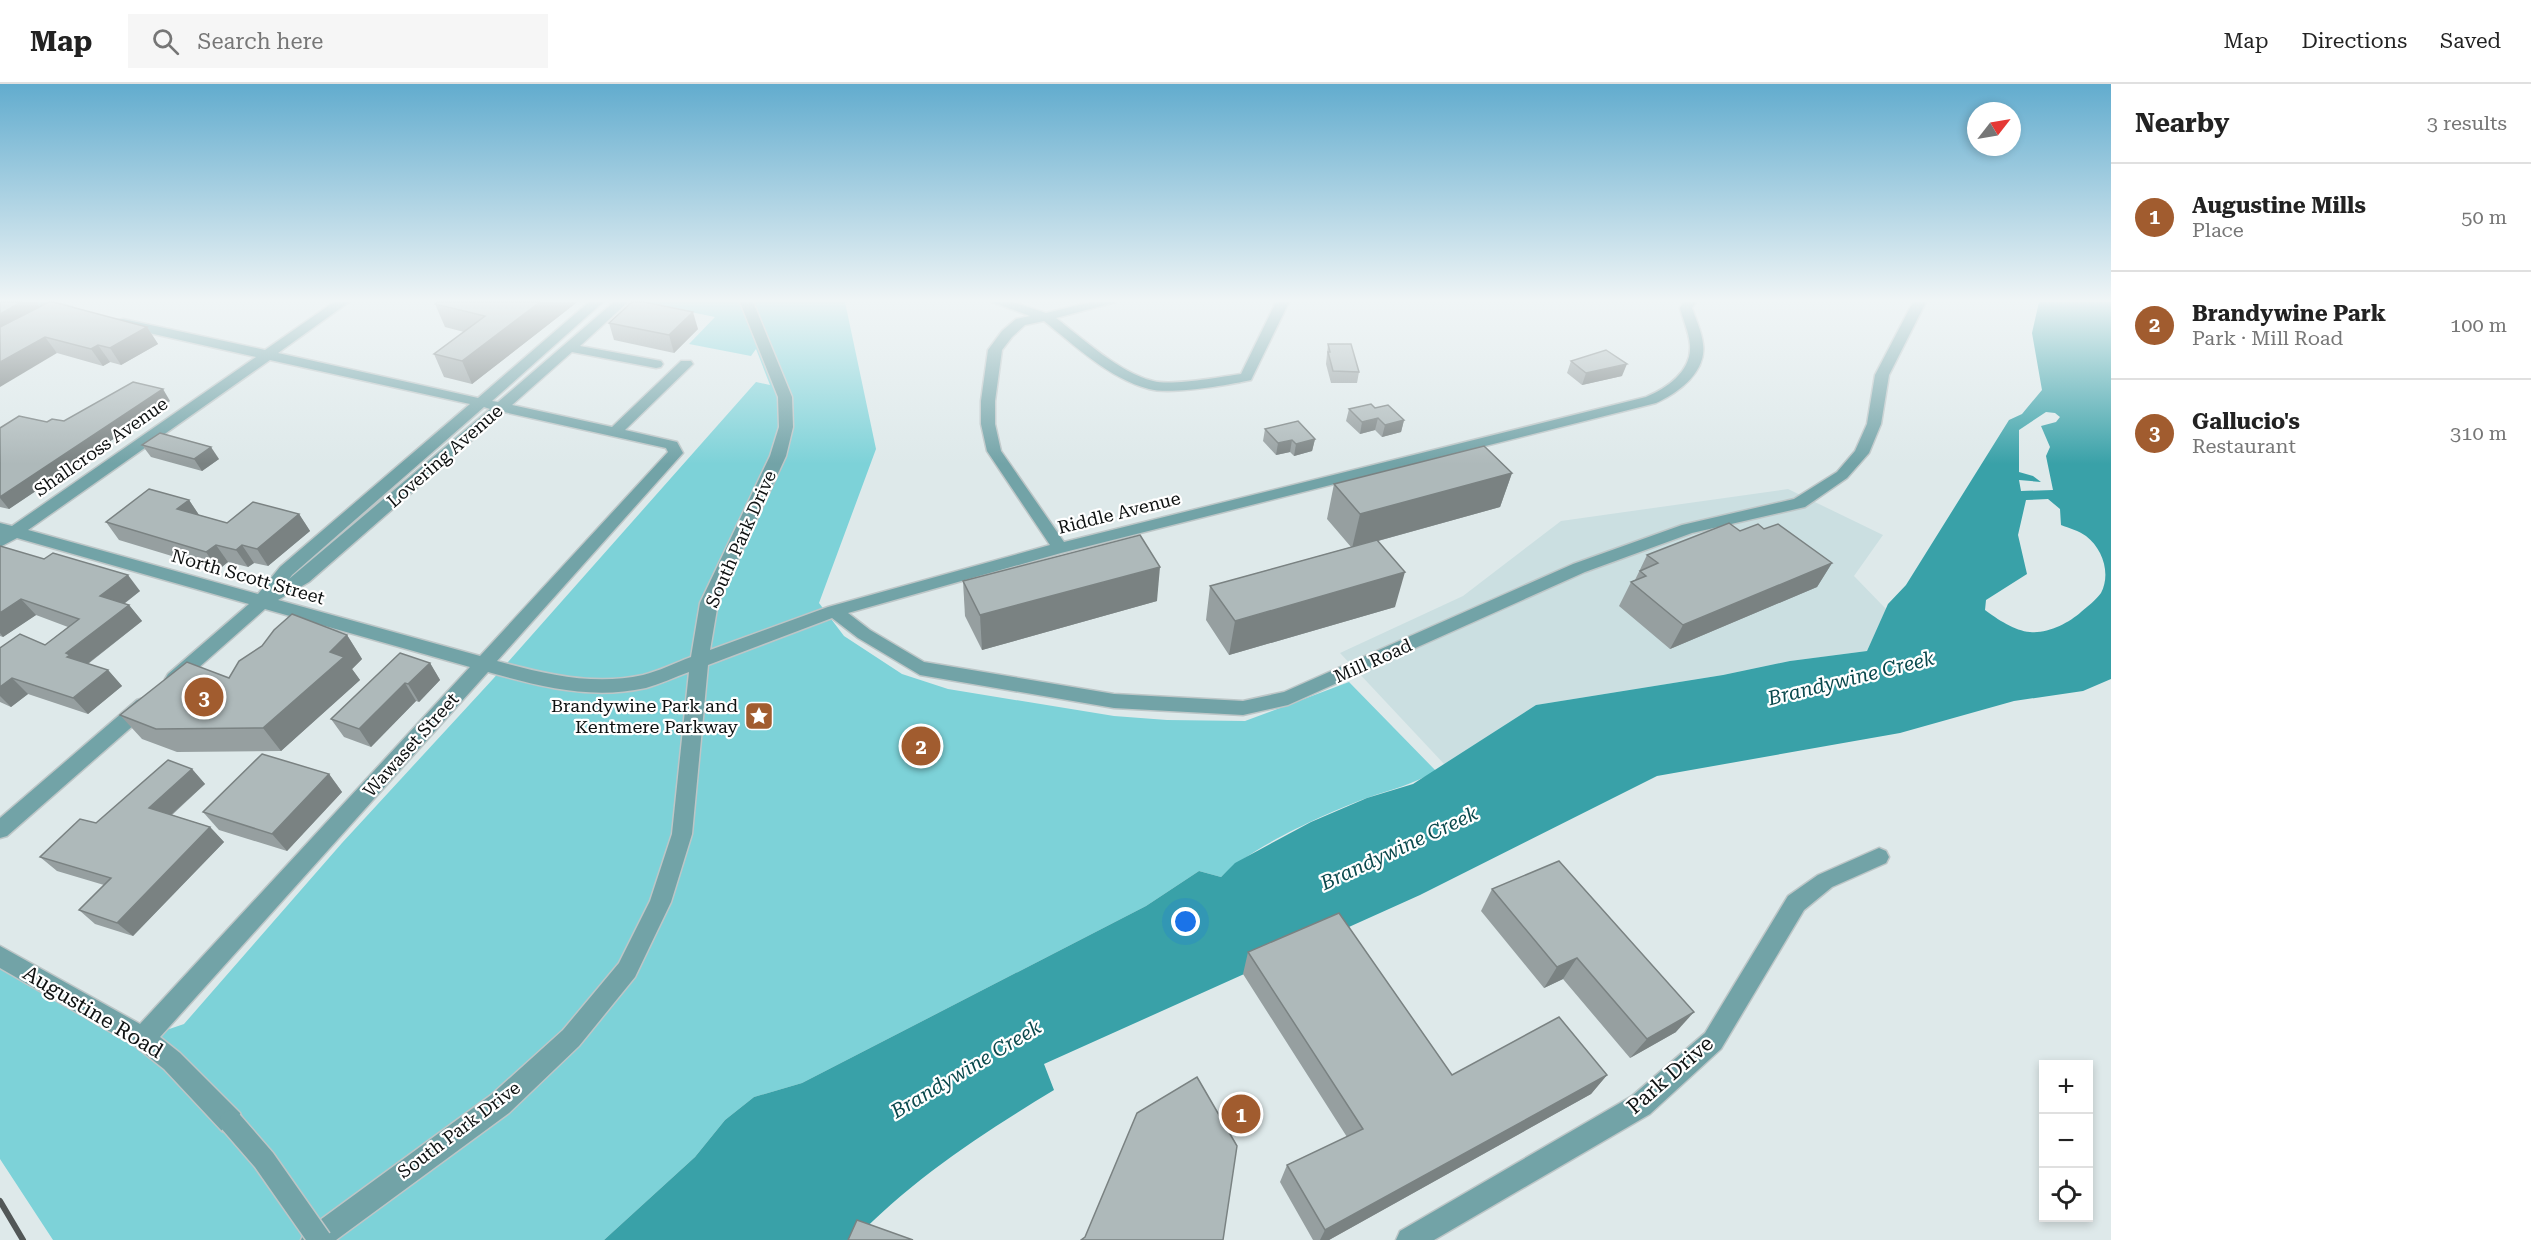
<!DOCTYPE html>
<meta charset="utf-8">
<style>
body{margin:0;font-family:"Roboto Serif",serif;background:#f6f6f6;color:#222}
.controls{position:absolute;right:18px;bottom:18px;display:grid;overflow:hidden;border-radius:0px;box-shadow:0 3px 9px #0003}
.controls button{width:54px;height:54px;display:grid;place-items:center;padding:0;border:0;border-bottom:2px solid #e0e0e0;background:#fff;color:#222;font:30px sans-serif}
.compass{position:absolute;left:1967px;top:18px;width:54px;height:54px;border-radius:50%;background:#fff;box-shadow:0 3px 9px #0003;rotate:59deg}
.you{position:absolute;left:1186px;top:838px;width:21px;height:21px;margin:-15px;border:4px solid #fff;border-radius:50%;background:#1a73e8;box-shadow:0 0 0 9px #1a73e833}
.badge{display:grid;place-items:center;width:39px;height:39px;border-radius:50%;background:#a15c2f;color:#fff;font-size:20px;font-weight:700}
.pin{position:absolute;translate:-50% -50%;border:3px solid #fff;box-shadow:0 2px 6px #0006}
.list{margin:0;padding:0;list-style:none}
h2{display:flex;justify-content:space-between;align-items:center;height:78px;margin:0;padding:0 24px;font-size:26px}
h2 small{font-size:20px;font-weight:400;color:#767676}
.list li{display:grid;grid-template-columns:39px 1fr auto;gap:18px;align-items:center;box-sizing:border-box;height:108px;padding:0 24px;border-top:2px solid #e0e0e0}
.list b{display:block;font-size:22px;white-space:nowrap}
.list p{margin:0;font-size:20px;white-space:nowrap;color:#767676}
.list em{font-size:20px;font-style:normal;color:#767676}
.icon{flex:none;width:33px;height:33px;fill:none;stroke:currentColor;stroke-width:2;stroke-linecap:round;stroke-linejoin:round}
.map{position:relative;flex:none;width:2111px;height:1156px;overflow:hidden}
header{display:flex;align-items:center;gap:36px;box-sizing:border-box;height:84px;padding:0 30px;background:#fff;border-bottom:2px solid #e0e0e0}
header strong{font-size:28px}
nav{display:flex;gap:33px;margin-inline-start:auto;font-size:21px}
.search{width:420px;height:54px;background:#f6f6f6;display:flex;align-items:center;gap:15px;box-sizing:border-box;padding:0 21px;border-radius:0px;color:#767676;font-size:22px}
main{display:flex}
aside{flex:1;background:#fff}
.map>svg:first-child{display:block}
.built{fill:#cbdfe1}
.green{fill:#7dd2d8}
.water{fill:#39a1a8;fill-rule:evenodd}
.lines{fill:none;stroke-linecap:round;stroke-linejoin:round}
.minor-casing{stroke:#bdc6c7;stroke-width:3}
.minor{fill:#72a3a7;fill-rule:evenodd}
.rail{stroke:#525757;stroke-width:6}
.minor-bridge-casing{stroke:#bdc6c7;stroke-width:26;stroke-linecap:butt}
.minor-bridge{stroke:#72a3a7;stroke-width:23}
.wall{fill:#969fa0}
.shaded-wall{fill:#7a8282}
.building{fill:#aeb9ba;stroke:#7a8282;stroke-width:1.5}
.labels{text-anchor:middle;stroke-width:4.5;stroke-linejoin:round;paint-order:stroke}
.street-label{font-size:18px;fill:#0e1111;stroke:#fff}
.poi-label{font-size:18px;fill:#0e1111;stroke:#fff;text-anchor:end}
.water-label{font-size:20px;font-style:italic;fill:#0a494d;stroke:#fff}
.near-street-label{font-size:21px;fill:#0e1111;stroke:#fff}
</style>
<header>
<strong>Map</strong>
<div class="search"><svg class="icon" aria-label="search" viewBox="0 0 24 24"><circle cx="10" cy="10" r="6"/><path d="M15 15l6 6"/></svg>Search here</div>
<nav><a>Map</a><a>Directions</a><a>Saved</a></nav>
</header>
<main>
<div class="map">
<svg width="2111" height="1156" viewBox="0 0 2111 1156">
<rect width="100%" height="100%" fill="#dee9ea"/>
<polygon class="built" points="1788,405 1883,451 1854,492 1886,525 1867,567 1790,577 1723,591 1536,621 1445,681 1340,569 1463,512 1561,437"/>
<path class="green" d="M642,218H845L876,365L819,519L844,552L902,590L948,605L1114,632L1167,636L1245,637L1349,598L1436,687C1412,701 1392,705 1367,714C1326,729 1251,763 1221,793L1199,787L1146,822L802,999L754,1013L725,1036L695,1073L604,1156H53L0,1075V872L143,954L184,940L342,759L493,595L756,298L770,301L756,265L751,272L689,260L715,233Z"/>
<path class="water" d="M2039,218H2111V595L2083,607L2014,617L1900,649L1657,692L1420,811L1044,980L1054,1006C983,1049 911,1096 854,1156H604L695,1073L725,1036L754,1013L802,999L1146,822L1199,787L1221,793L1235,779L1311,738L1367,714L1413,700L1536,621L1723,591L1790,577L1867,567L1888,520L1906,501L2009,336L2022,330L2042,306L2032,249ZM2046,328L2055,329L2060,333L2056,338L2041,342L2050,363L2046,372L2053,406L2021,407L2019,396L2041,398L2033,392L2019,388V346ZM2048,415L2060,425L2061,441C2069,444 2079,447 2086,452C2103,465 2111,490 2101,509C2096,516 2088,522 2081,528C2069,539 2047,550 2030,548C2015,547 1997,535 1985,526L1986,516L2027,490L2018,451L2026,416Z"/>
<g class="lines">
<g class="minor-casing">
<g id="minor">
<polygon points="27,218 51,218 72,223 73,226 67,230"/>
<path d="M334,218H349L278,269L478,314L589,218H603L492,317L498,318L614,218H628L580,262L661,277L663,280L661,283L656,284L572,268L512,321L612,343L681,277H691L693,280L625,346L677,358L683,369L497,577C546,590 593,602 643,591C659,587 675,579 691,573L700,519L770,372L779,343L778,313L740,218H753L792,313L793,343L786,372L718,519L710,566L828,523L1050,461L987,367L981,340V317L988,266L1002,247L1016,235L1030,232L992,218H1013L1046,229L1091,218H1116L1056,234C1083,255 1120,289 1153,297C1172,302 1220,293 1241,290L1276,218H1289L1251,296C1229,301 1170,311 1149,305C1110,295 1074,261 1044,237L1025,241L1012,253L1002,266L995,317V340L1001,367L1064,458L1646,313C1667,304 1692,287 1690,261C1689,248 1683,236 1680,224L1683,218H1696L1692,224C1696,236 1702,248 1703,260C1707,288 1678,309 1656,319L1061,469L848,529L870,546L924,578L1114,610L1243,617L1284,608L1573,480L1682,441L1794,415L1837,388L1855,367L1867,340L1875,291L1913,218H1926L1889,291L1881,340L1869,369L1847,394L1805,423L1692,449L1585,488L1288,621L1243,631L1114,624L920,591L858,554L832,534L708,581L692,750L671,818L635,893L579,962L509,1029L336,1156H301L305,1147L491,1011L563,946L619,879L650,817L672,750L689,588C675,593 660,600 646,604C591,616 541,603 488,588L160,953L180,969L240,1029L243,1038L240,1047L231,1050L222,1047L164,985L135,962L0,884V862L140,940L470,583L265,525L180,600L174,602L168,600L165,595L168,590L249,520L17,454L0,463V439L12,442L256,273L118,242L116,239L118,236L123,235L265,266ZM270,276L470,320L280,483L258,510L28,446ZM484,323L490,325L289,495L292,491ZM504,328L666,364L668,368L480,572L278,516L309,498Z"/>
<polygon points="144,614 151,616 153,621 151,626 7,752 0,754 0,734 137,616"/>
<polygon points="1879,764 1886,767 1889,773 1886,779 1832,803 1804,826 1721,965 1650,1030 1434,1156 1396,1156 1400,1147 1632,1012 1705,949 1788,812 1818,791"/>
</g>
</g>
<use href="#minor" class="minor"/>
<polyline class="rail" points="0,1117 23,1156"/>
<g class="minor-bridge-casing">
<polyline id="minor-bridge" points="231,1038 264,1076 320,1156"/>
</g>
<use href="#minor-bridge" class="minor-bridge"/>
</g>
<g class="wall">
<polygon points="0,218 36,218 40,223 147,243 158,260 121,281 110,278 103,282 57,269"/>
<polygon points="437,218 576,218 576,219 472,300 444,293 434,270 464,248 445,243 435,220"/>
<polygon points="609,239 698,245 674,269 614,256"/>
<polygon points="1328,260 1359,288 1357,299 1331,299 1326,280"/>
<polygon points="1571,277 1622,292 1582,301 1567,289"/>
<polygon points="170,317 9,425 0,423 0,344 47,338 64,337"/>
<polygon points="1375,324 1404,336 1401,348 1382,353 1375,346 1360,350 1346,337 1349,325"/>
<polygon points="1265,345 1315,355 1312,367 1294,372 1290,368 1276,371 1263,357"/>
<polygon points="142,361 219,375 202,387 151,373"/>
<polygon points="1512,389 1500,423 1378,457 1395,523 1229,571 1206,536 1210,502 1351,463 1327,435 1334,400"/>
<polygon points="189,416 199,431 227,439 299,430 310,447 268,482 254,479 248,483 228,478 218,486 119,456 106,438"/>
<polygon points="1764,445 1832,479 1817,503 1670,565 1619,522 1631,498 1635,496 1647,471 1740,447"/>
<polygon points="0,462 140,507 124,520 129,521 142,537 88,580 108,586 122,602 88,630 28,610 11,623 0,618 0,564 45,561 68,543 36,531 3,553 0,552"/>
<polygon points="963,497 1157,517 982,566 965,532"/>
<polygon points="347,551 362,575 352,585 360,596 281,667 177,668 142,655 120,631 229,594"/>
<polygon points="430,579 440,596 419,618 416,617 371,663 344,653 331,635"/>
<polygon points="192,685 205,700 172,731 210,743 224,758 133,852 95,840 79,826 104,801 57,787 40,773"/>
<polygon points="329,690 342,708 287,767 219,746 203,728"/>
<polygon points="1492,805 1676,948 1630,974 1563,895 1544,904 1481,827"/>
<polygon points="1248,868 1452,991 1607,991 1591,1010 1329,1156 1313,1156 1280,1098 1287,1081 1347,1053 1243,890"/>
</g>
<g class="shaded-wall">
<polygon points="21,218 36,218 41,225 0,253 0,230"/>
<polygon points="540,218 576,219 472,300 462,277"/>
<polygon points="693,228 698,245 674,269 669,251"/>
<polygon points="147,243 158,260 121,281 110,264"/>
<polygon points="45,253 57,269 0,303 0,278"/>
<polygon points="98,261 110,278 103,282 91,265"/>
<polygon points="1627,280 1622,292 1582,301 1586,289"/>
<polygon points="163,305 170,317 9,425 0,414 0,413"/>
<polygon points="1378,334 1375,346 1360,350 1362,338"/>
<polygon points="1404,336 1401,348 1382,353 1385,341"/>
<polygon points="1315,355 1312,367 1294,372 1296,360"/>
<polygon points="1292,356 1290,368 1276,371 1278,359"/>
<polygon points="211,363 219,375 202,387 194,375"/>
<polygon points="1512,389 1500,423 1352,464 1360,430"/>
<polygon points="189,416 201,434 177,425"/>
<polygon points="299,430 310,447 268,482 257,465"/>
<polygon points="216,461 228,478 218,486 206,468"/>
<polygon points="242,461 254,479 248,483 236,466"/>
<polygon points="1832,479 1817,503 1670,565 1683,541"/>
<polygon points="1160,483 1157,517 982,566 980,531"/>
<polygon points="1405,488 1395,523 1229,571 1235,537"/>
<polygon points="128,491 140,507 113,528 100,512"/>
<polygon points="21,515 36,531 3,553 0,549 0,529"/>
<polygon points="129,521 142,537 82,584 67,573 66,569"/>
<polygon points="347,551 362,575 352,585 360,596 281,667 263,644 330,568"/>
<polygon points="430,579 440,596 419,618 408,600"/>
<polygon points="108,586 122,602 88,630 73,614"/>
<polygon points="12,594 28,610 11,623 0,612 0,603"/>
<polygon points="405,599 416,617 371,663 359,645"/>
<polygon points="192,685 205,700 163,738 149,724"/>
<polygon points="329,690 342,708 287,767 272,750"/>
<polygon points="210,743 224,758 133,852 117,839"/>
<polygon points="1577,874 1563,895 1544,904 1557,883"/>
<polygon points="1694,928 1676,948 1630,974 1647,955"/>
<polygon points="1607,991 1591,1010 1329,1156 1320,1156 1325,1146"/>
</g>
<g class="building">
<polygon points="0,218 21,218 0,230"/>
<polygon points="49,218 53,218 147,243 110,264 98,261 91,265 45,253 0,278 0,243"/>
<polygon points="437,218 540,218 462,277 434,270 485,232 435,220"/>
<polygon points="632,218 644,218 693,228 669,251 609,239"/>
<polygon points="1328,260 1351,260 1359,288 1333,287 1328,268 1330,268"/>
<polygon points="1606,266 1627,280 1586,289 1571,277"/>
<polygon points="133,298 163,305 0,413 0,344 19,332 47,338 52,335 64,337"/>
<polygon points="1371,320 1375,324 1388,321 1404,336 1385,341 1378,334 1362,338 1349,325"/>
<polygon points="1298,337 1315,355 1296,360 1292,356 1278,359 1265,345"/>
<polygon points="160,349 211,363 194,375 142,361"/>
<polygon points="1484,362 1512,389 1360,430 1334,400"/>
<polygon points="149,405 189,416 177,425 227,439 253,418 299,430 257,465 242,461 236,466 216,461 206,468 106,438"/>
<polygon points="1729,439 1740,447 1758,440 1764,445 1778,440 1832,479 1683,541 1631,498 1646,492 1640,487 1658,479 1647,471"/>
<polygon points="1140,451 1160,483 980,531 963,497"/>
<polygon points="1377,456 1405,488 1235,537 1210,502"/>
<polygon points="0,462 44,475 53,469 128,491 100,512 129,521 66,569 70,571 67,573 108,586 73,614 12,594 0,603 0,564 20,550 45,561 79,535 21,515 0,529"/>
<polygon points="292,530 347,551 330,568 344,573 263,644 156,645 120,631 187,578 229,594 239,577 262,562 274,546"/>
<polygon points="400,569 430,579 408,600 405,599 359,645 331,635"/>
<polygon points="262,670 329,690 272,750 203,728"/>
<polygon points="168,676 192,685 149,724 210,743 117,839 79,826 111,794 40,773 80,735 96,739"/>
<polygon points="1559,777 1694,928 1647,955 1577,874 1557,883 1492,805"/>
<polygon points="1339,829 1452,991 1559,933 1607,991 1325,1146 1287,1081 1363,1045 1248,868"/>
<polygon points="1197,993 1237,1062 1223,1156 1081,1156 1085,1153 1137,1029"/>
<polygon points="857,1136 913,1156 848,1156"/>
</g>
<linearGradient id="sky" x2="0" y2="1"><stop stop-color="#62acce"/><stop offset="0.57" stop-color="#f0f5f6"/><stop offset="1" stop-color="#f0f5f6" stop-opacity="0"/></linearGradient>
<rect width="2111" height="380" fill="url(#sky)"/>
<defs>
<g id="sight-square" transform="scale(1.5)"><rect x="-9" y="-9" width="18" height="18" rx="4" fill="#a15c2f" stroke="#fff"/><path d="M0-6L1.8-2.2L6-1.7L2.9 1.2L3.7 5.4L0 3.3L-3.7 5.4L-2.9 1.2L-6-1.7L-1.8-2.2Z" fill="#fff"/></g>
</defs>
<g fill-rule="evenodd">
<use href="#sight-square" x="759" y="632"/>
</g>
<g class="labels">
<g class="street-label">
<text transform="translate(101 363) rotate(-35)" y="6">Shallcross Avenue</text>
<text transform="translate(445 372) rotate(-41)" y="6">Lovering Avenue</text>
<text transform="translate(1119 429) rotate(-14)" y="6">Riddle Avenue</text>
<text transform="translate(741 455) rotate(-66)" y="6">South Park Drive</text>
<text transform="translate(248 493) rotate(16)" y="6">North Scott Street</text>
<text transform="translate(1373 577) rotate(-24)" y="6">Mill Road</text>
<text transform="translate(411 661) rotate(-48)" y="6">Wawaset Street</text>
<text transform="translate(459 1046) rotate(-37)" y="6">South Park Drive</text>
</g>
<g class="poi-label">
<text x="738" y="628">Brandywine Park and<tspan x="738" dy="21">Kentmere Parkway</tspan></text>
</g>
<g class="water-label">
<text transform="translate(1851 594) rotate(-14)" y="7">Brandywine Creek</text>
<text transform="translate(1399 764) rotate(-25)" y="7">Brandywine Creek</text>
<text transform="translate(966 985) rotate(-31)" y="7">Brandywine Creek</text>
</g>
<g class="near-street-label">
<text transform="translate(93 928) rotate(31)" y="7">Augustine Road</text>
<text transform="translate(1670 991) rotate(-41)" y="7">Park Drive</text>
</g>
</g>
</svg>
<div class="controls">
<button>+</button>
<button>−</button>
<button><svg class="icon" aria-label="locate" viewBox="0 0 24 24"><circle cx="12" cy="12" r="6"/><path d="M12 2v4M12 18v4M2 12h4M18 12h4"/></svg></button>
</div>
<svg class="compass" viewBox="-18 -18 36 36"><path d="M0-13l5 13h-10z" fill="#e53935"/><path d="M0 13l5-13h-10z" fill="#767676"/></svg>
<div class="you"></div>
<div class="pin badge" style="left:1241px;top:1030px">1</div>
<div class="pin badge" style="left:921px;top:662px">2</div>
<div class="pin badge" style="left:204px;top:613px">3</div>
</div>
<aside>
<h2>Nearby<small>3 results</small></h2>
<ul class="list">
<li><span class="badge">1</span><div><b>Augustine Mills</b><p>Place</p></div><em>50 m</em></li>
<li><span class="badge">2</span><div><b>Brandywine Park</b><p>Park · Mill Road</p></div><em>100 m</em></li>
<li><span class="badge">3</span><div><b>Gallucio's</b><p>Restaurant</p></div><em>310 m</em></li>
</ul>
</aside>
</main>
